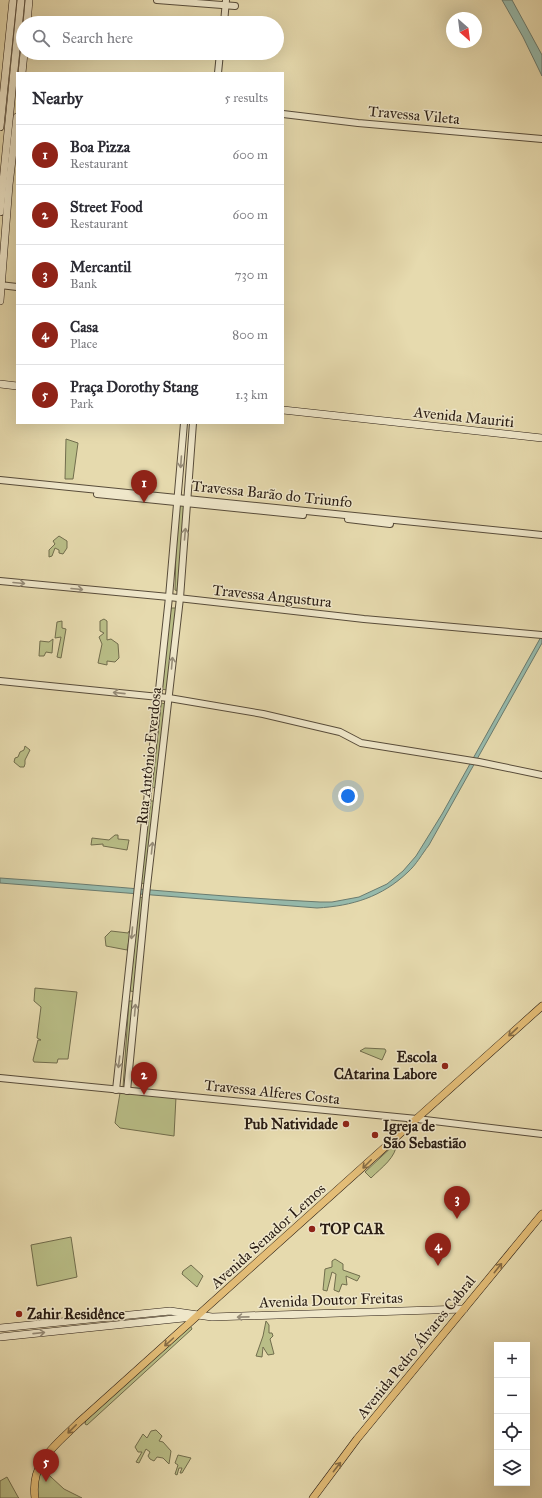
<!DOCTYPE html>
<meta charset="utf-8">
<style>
body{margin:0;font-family:"IM FELL Great Primer",serif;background:#f7f7f7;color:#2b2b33}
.controls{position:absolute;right:12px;bottom:12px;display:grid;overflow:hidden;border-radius:0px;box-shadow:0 4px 16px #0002}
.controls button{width:36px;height:36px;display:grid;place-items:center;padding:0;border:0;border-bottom:1px solid #e1e1e2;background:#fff;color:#2b2b33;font:20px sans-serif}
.compass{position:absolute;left:446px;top:12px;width:36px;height:36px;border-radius:50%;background:#fff;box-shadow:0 4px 16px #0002;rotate:152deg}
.you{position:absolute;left:348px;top:796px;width:14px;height:14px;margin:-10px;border:3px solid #fff;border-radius:50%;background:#1a73e8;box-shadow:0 0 0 6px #1a73e833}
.badge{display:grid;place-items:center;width:26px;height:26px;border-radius:50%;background:#8f2418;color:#fff;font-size:13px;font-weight:700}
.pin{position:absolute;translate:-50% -33px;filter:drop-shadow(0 1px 2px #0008)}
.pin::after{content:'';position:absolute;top:21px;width:14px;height:12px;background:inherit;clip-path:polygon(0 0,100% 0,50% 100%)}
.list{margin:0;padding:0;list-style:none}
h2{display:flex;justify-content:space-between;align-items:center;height:52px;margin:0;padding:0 16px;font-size:17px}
h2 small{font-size:13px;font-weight:400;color:#7c7c81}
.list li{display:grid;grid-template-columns:26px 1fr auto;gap:12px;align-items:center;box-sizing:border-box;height:60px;padding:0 16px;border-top:1px solid #e1e1e2}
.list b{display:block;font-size:15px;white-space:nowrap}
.list p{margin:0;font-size:13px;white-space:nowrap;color:#7c7c81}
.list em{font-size:13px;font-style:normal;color:#7c7c81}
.icon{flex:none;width:22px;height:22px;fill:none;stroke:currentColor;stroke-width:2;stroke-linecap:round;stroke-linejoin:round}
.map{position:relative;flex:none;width:542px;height:1498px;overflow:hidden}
.search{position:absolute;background:#fff;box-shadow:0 4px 16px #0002;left:16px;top:16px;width:268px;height:44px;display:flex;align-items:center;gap:10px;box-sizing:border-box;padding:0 14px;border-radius:22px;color:#7c7c81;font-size:15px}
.panel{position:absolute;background:#fff;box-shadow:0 4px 16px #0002;left:16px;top:72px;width:268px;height:352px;border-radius:0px}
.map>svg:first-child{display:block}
.green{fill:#b9be87;stroke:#716d4d}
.water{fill:#96baac;stroke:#6a7b6f}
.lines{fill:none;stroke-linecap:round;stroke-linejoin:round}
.tertiary-casing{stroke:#584c3a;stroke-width:8}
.secondary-casing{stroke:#291c13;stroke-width:8}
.primary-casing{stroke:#291c13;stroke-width:8}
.tertiary{stroke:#efe7ca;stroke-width:6}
.secondary{stroke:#efe7ca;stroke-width:7}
.primary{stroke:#e3bd77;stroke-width:7}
.oneway{stroke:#968c78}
.oneway2{stroke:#866c45}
.poi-dot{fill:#8f2418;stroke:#efe7ca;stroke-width:1.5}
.labels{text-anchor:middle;stroke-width:3;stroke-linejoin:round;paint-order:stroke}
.street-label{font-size:15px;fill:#291c13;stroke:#efe7ca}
.poi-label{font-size:15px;font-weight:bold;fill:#291c13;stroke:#efe7ca;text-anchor:start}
</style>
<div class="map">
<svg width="542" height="1498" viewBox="0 0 542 1498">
<rect width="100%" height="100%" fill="#e6daae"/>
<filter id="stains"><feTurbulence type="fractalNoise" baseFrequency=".005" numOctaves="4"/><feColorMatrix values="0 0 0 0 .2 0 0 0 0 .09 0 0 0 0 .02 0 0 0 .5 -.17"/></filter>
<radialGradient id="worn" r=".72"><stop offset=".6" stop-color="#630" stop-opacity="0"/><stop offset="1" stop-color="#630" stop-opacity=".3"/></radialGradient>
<g class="green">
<polygon points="66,439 78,443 73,479 65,479"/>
<polygon points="177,505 187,505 177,591 175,590"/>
<polygon points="59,536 67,541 67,548 63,554 59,553 59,550 55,548 52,556 49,557 49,550 55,544 53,541"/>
<polygon points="171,608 176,608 167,690 161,689"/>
<polygon points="104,619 107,621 107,640 111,639 118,644 119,658 115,662 107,661 107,665 98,663 102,644 99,637 104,633 100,631 100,621"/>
<polygon points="62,621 62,628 66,629 61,658 57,657 61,637 55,638 57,622"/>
<polygon points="53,639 52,653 46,652 44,656 39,656 40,641 49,642"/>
<polygon points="161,703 166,704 157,787 152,788"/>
<polygon points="25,746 30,750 25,760 25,764 24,767 20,767 14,762 15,758 18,757 20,752 24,750"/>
<polygon points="149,801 155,801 147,884 140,883"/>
<polygon points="115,835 118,835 118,839 129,840 127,850 103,846 103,844 91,845 92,838 109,840"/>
<polygon points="139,897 145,898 136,992 130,991"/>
<polygon points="111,931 128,933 129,931 131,931 127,950 106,946 105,937"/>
<polygon points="35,988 77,992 68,1059 58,1059 57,1063 34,1062 33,1060 38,1040 41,1040 37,1038 41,1007 34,1001"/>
<polygon points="129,1001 134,1001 125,1086 123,1087"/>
<polygon points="365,1048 385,1049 386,1051 382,1060 360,1051"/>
<polygon points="120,1093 176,1097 174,1136 120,1128 115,1123"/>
<path d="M397,1142C396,1158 382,1167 371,1178L365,1172Z"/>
<polygon points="71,1237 77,1277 37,1286 31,1245"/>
<polygon points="335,1259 343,1264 343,1270 360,1276 357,1281 346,1276 347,1285 342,1284 339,1292 334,1290 336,1274 332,1272 327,1291 323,1290 325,1269 332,1267 332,1261"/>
<polygon points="191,1265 203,1276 197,1287 182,1274 183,1271"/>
<polygon points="266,1321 269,1325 269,1333 272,1333 273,1336 270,1339 274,1354 268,1355 263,1347 262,1357 256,1356 263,1336"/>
<polygon points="190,1325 192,1329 87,1425 85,1424 86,1419"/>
<polygon points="156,1430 162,1436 159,1441 163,1442 171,1451 169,1464 163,1458 157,1457 154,1461 150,1459 148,1456 150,1452 146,1449 139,1463 136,1462 142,1452 138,1452 135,1447 143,1434 147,1438 151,1431"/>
<polygon points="178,1455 191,1458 182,1473 180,1473 182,1468 179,1468 177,1475 175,1474 178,1465 175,1463"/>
<polygon points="39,1466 64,1489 82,1498 35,1498"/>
<polygon points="7,1477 18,1497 19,1498 0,1498 0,1481"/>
</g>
<g class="water">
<polygon points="502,0 512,0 542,55 542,76 523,37"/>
<path d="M542,635V643L429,845C422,854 416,865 408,872C382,897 352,906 317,908L0,883V878C107,885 213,897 320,902H332L359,897L387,884L403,871L416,856L442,814Z"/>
</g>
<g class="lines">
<g class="tertiary-casing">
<g id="tertiary">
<polyline points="157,0 235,6"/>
<polyline points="224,23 226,0"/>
<polyline points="218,73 220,53"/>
<polyline points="283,114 358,123 542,139"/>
<polyline points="0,285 17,287"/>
<polyline points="0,480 542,535"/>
<polyline points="97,494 303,515"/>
<polyline points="348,519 390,524"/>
<polyline points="0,581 169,597 364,619 542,635"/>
<polyline points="0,681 169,698 263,714 340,732 361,743 479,762 542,775"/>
<polyline points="0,1078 417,1119 542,1134"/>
<polyline points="116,1090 169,597 184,423"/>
<polyline points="127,1091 146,895 180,598 193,423"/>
</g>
</g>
<g class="secondary-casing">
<g id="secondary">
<polyline points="27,23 29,0"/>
<polyline points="22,73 24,53"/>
<polyline points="0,127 13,0"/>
<polyline points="0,212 21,0"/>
<polyline points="0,301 9,185 17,117"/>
<polyline points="0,384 17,386"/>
<polyline points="283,410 542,438"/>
<polyline points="0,1328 170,1311 212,1317 464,1309"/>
<polyline points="0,1337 193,1317"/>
</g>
</g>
<g class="primary-casing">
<g id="primary">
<path d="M35,1498C30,1462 55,1446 78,1423L542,1006"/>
<polyline points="313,1498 357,1439 542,1214"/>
</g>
</g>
<use href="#tertiary" class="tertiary"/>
<use href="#secondary" class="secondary"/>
<use href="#primary" class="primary"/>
</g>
<defs><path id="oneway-shaft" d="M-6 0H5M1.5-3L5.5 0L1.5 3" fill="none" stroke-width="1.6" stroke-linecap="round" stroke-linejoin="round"/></defs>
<g class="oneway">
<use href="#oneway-shaft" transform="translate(181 462) rotate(94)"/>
<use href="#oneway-shaft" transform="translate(185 534) rotate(-85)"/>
<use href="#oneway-shaft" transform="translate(19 583) rotate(5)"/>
<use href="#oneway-shaft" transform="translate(77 589) rotate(5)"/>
<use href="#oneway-shaft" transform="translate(172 663) rotate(-85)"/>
<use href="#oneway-shaft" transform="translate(119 693) rotate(-174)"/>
<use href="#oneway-shaft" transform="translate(152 848) rotate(-84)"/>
<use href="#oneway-shaft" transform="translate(132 933) rotate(95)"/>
<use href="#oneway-shaft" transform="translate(135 1010) rotate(-85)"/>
<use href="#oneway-shaft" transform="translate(119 1062) rotate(97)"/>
<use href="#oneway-shaft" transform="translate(243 1317) rotate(179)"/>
<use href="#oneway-shaft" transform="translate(39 1333) rotate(-6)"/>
</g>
<g class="oneway2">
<use href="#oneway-shaft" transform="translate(513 1032) rotate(137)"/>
<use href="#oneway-shaft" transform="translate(367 1164) rotate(135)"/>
<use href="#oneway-shaft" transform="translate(498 1268) rotate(-51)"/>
<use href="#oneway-shaft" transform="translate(169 1342) rotate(138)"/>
<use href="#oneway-shaft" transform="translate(72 1429) rotate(135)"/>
<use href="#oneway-shaft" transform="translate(337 1467) rotate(-52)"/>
</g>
<g class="poi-dot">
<circle cx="445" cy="1066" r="4"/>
<circle cx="346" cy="1124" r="4"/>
<circle cx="375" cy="1135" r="4"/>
<circle cx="312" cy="1229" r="4"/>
<circle cx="19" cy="1314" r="4"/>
</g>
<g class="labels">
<g class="street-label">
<text transform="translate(414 115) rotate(5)" y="5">Travessa Vileta</text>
<text transform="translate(464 417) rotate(6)" y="5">Avenida Mauriti</text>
<text transform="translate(272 494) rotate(6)" y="5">Travessa Barão do Triunfo</text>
<text transform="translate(272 596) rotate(6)" y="5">Travessa Angustura</text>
<text transform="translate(149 756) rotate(-84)" y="5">Rua Antônio Everdosa</text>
<text transform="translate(272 1092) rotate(6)" y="5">Travessa Alferes Costa</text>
<text transform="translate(268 1236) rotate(-42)" y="5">Avenida Senador Lemos</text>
<text transform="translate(331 1300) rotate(-2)" y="5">Avenida Doutor Freitas</text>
<text transform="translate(416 1347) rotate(-51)" y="5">Avenida Pedro Álvares Cabral</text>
</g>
<g class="poi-label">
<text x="437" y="1062" text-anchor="end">Escola<tspan x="437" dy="17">CAtarina Labore</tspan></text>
<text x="338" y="1129" text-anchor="end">Pub Natividade</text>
<text x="383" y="1131">Igreja de<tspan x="383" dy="17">São Sebastião</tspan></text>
<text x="320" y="1234">TOP CAR</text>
<text x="27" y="1319">Zahir Residênce</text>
</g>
</g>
<rect width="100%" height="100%" filter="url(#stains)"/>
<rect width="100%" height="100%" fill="url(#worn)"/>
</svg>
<div class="controls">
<button>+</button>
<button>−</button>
<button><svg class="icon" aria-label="locate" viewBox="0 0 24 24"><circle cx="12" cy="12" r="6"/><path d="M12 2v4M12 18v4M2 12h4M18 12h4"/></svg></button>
<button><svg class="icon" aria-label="layers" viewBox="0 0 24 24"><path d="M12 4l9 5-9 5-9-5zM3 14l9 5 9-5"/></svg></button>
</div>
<svg class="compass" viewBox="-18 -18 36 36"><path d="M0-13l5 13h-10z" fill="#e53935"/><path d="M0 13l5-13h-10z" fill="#7c7c81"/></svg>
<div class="you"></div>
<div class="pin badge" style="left:144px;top:503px">1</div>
<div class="pin badge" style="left:144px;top:1095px">2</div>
<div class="pin badge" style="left:457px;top:1219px">3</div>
<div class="pin badge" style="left:438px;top:1266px">4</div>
<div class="pin badge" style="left:46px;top:1482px">5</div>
<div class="search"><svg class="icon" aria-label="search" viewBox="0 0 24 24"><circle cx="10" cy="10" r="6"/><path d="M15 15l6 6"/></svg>Search here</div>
<section class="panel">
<h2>Nearby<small>5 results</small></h2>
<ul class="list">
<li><span class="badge">1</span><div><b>Boa Pizza</b><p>Restaurant</p></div><em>600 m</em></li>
<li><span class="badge">2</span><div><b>Street Food</b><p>Restaurant</p></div><em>600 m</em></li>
<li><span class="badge">3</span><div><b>Mercantil</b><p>Bank</p></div><em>730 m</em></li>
<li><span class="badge">4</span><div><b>Casa</b><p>Place</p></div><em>800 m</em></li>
<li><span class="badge">5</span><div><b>Praça Dorothy Stang</b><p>Park</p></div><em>1.3 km</em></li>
</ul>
</section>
</div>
